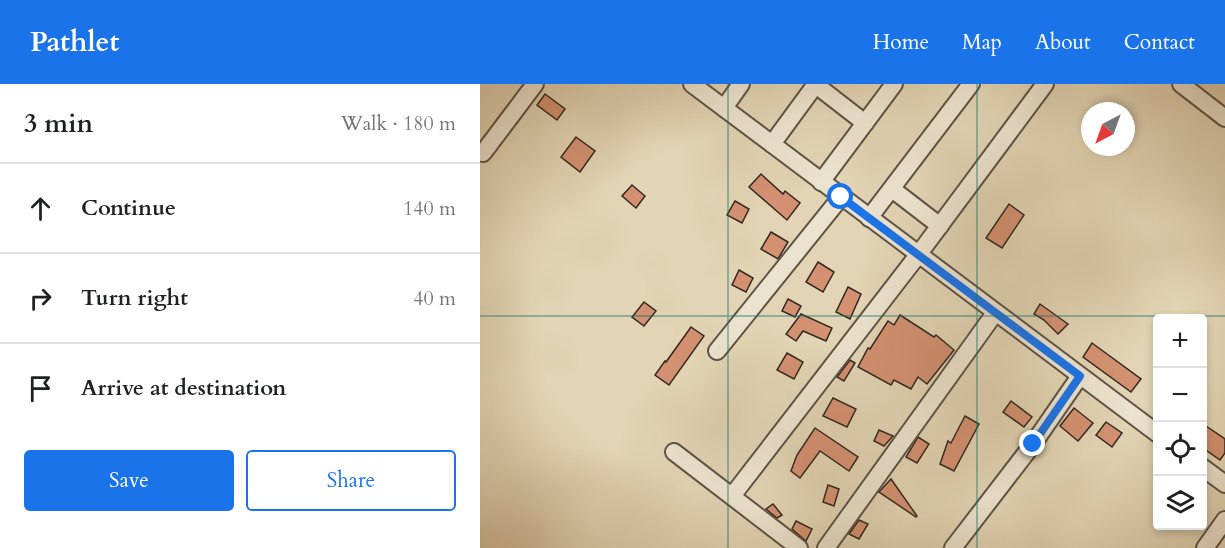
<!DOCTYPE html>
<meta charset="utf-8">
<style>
body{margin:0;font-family:Cardo,serif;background:#f6f6f6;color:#202124}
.controls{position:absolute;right:18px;bottom:18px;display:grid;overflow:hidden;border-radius:6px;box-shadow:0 3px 9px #0003}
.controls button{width:54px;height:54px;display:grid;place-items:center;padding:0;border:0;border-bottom:2px solid #e0e0e0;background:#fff;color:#202124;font:30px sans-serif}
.compass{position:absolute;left:601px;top:18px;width:54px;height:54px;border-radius:50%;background:#fff;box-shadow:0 3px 9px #0003;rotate:221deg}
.stop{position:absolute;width:18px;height:18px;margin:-14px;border:4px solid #1a73e8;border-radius:50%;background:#fff}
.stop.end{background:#1a73e8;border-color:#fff;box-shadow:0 2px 6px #0008}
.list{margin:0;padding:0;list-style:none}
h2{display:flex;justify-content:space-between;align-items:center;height:78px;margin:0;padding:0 24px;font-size:26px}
h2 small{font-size:20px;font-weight:400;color:#757577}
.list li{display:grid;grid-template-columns:39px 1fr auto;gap:18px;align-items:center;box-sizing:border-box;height:90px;padding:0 24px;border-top:2px solid #e0e0e0}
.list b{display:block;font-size:22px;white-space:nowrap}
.list em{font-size:20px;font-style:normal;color:#757577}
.actions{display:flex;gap:12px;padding:18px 24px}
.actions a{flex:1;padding:14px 0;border:2px solid #1a73e8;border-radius:6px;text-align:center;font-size:21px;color:#1a73e8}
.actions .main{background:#1a73e8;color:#fff}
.icon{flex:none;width:33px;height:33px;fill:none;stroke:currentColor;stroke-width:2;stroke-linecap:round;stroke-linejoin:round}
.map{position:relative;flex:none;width:745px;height:464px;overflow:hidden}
header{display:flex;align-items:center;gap:36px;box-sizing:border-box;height:84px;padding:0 30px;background:#1a73e8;color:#fff}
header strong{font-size:28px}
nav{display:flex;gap:33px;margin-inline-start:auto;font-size:21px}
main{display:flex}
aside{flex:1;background:#fff}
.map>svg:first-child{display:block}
.building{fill:#d39171;stroke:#322821;stroke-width:1.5}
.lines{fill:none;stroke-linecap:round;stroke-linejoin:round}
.minor-casing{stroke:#5e5346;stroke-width:20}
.minor{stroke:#ece3ce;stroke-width:16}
.route{stroke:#1a73e8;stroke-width:8}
.grid{fill:none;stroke:#0f766e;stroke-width:1.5;stroke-opacity:0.55}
</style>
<header>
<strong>Pathlet</strong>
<nav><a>Home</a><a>Map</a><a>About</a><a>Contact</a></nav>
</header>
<main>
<aside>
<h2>3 min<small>Walk · 180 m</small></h2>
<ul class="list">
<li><svg class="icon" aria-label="ahead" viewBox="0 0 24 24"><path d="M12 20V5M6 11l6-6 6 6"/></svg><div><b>Continue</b></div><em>140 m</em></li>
<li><svg class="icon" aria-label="right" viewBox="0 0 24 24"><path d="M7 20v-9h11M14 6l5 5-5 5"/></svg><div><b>Turn right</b></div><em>40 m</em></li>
<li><svg class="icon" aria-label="arrive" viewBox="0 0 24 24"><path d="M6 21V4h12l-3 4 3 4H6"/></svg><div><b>Arrive at destination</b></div></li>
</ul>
<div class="actions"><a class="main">Save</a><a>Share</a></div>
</aside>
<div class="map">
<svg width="745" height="464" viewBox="0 0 745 464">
<rect width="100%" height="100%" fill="#e2d4b4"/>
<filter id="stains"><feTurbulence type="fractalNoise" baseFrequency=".00333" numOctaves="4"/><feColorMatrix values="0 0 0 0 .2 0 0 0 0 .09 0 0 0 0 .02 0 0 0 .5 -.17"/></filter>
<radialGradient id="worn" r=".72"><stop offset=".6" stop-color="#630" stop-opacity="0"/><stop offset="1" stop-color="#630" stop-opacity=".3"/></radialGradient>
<g class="building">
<polygon points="65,10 85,25 77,36 57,21"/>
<polygon points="96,53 115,67 100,88 81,73"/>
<polygon points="281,90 303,110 305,107 320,119 307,136 269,103"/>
<polygon points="152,101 165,112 156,124 142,112"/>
<polygon points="255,117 269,125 262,139 247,131"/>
<polygon points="529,120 544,131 522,164 506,154"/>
<polygon points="291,148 308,158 298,175 281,165"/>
<polygon points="338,178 354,188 343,208 326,198"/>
<polygon points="259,186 273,194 266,208 252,201"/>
<polygon points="368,203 381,210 370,235 356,228"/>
<polygon points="308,215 321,222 315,233 302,227"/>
<polygon points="164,218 176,227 164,242 152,233"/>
<polygon points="560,220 588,240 578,250 564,236 554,230"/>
<polygon points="321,230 352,244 346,257 323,247 316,257 306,250"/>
<polygon points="420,231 454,253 456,251 474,266 447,300 438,293 431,305 414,296 411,301 378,283 388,264 390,265 408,237 414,241"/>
<polygon points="211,243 224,252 189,301 175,291 185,277 186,278"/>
<polygon points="612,259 661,295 651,308 603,273"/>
<polygon points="307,269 323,278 314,295 297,286"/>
<polygon points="370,276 375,279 364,297 357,293"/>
<polygon points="353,314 376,325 367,343 343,332"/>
<polygon points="531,317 552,333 544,343 523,328"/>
<polygon points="594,324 613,339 598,357 580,342"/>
<polygon points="485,332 499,340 474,387 460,380 468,357 471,359"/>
<polygon points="626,338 642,349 632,363 616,351"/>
<polygon points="723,340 745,355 745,369 740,376 723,364"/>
<polygon points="335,344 378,373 369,387 340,367 320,394 311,387 317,371"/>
<polygon points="399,346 413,352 404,362 394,357"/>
<polygon points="438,353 449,360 437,379 426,373"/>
<polygon points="411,395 437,432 436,433 399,408"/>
<polygon points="348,401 359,405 354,422 343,418"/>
<polygon points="293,420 302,431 297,434 286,425"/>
<polygon points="379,436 388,440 379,455 369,450"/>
<polygon points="316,437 332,445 326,457 312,445"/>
</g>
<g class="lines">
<g class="minor-casing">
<g id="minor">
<polyline points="212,0 678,350"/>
<polyline points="701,0 745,34"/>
<polyline points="336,1 385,39"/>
<polyline points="244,24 261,0"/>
<polyline points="292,60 336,0"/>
<polyline points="3,69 55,0"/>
<polyline points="341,98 414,0"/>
<polyline points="412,105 460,142"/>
<polyline points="389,134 491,0"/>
<polyline points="237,267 361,113"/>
<polyline points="194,368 319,464"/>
<polyline points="722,383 745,400"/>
<polyline points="252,412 438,171 565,0"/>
<polyline points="346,464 515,229"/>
<polyline points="473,464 553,360 600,292"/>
<polyline points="725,464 745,436"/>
</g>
</g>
<use href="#minor" class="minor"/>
</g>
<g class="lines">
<polyline class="route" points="361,113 600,292 553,360"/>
</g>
<path class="grid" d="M248,0V464M497,0V464M0,232H745"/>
<rect width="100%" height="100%" filter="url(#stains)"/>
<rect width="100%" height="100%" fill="url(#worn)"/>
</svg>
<div class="controls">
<button>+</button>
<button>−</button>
<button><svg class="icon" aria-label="locate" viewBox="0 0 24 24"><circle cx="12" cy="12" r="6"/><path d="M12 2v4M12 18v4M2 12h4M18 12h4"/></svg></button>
<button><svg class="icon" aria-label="layers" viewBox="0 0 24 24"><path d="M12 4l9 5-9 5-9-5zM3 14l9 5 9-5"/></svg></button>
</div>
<svg class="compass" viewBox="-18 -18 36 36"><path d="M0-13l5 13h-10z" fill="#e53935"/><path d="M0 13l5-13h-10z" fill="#757577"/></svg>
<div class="stop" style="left:361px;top:113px"></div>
<div class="stop end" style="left:553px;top:360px"></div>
</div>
</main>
